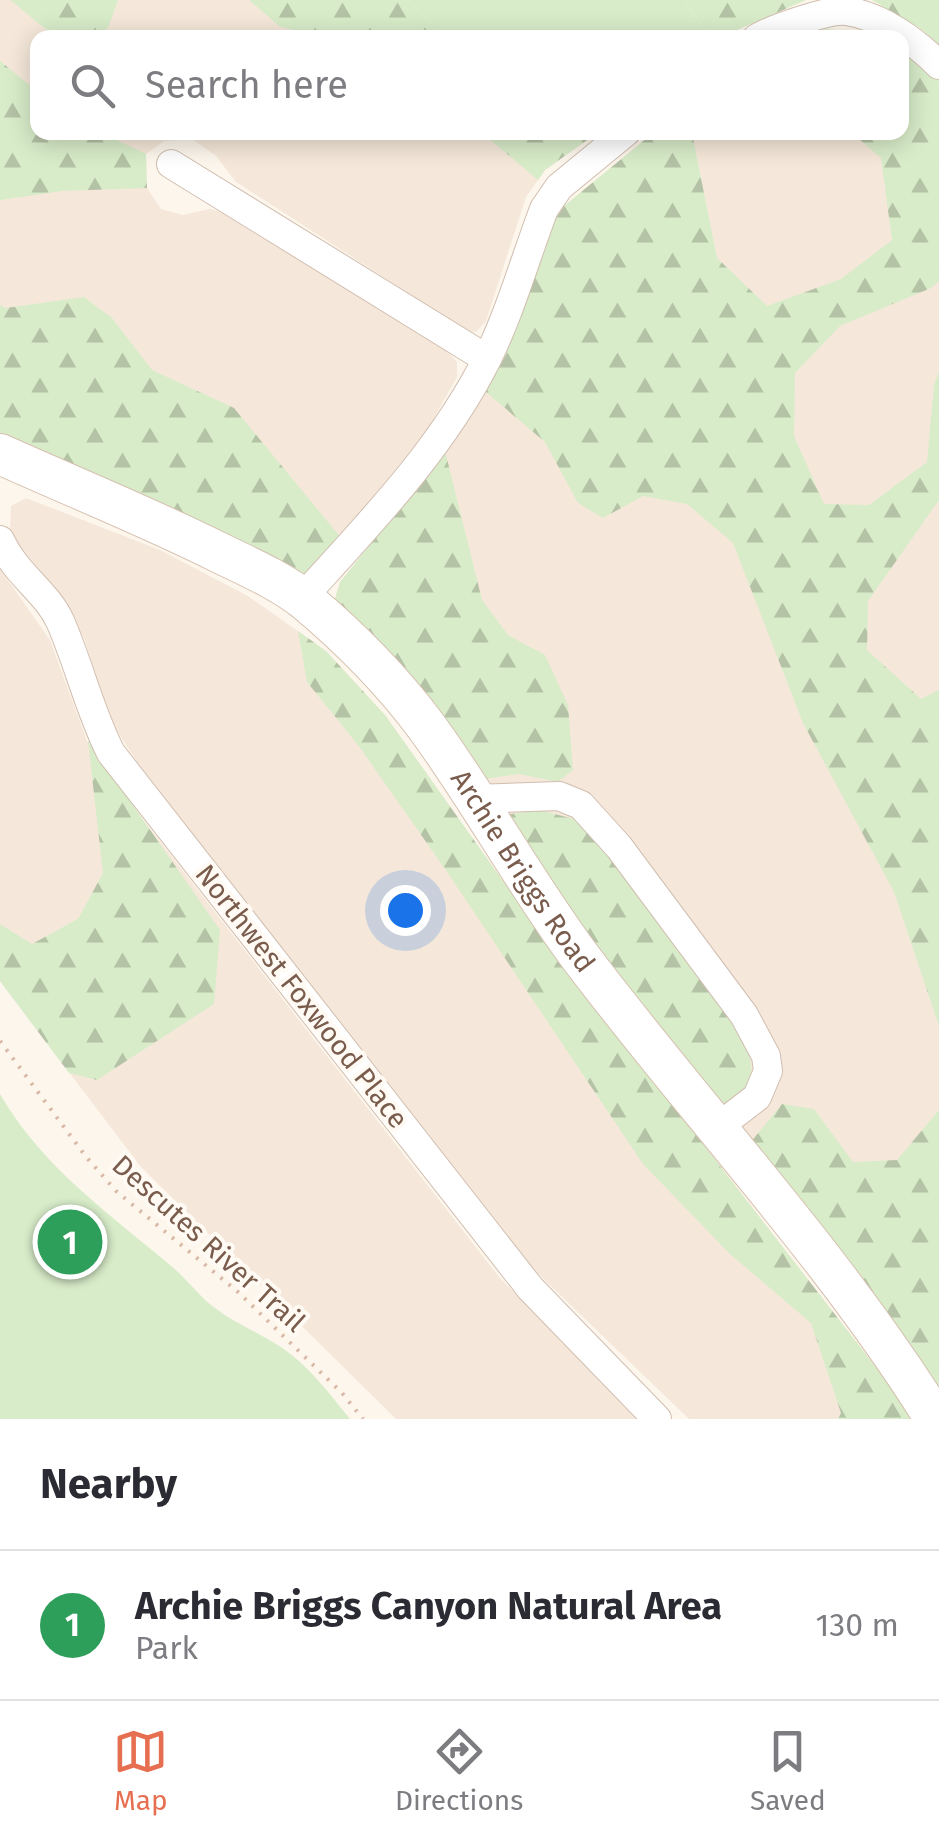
<!DOCTYPE html>
<style>
body{margin:0;font-family:"Fira Sans",sans-serif;background:#f2f2f3;color:#2b2b33}
.you{position:absolute;left:405px;top:910px;width:35px;height:35px;margin:-25px;border:8px solid #fff;border-radius:50%;background:#1a73e8;box-shadow:0 0 0 15px #1a73e833}
.badge{display:grid;place-items:center;width:65px;height:65px;border-radius:50%;background:#e76f51;color:#fff;font-size:32px;font-weight:700}
.pin{position:absolute;translate:-50% -50%;border:5px solid #fff;box-shadow:0 2px 10px #0006}
.list{margin:0;padding:0;list-style:none}
h2{display:flex;justify-content:space-between;align-items:center;height:130px;margin:0;padding:0 40px;font-size:42px}
h2 small{font-size:32px;font-weight:400;color:#7c7c81}
.list li{display:grid;grid-template-columns:65px 1fr auto;gap:30px;align-items:center;box-sizing:border-box;height:150px;padding:0 40px;border-top:2px solid #e1e1e2}
.list b{display:block;font-size:38px;white-space:nowrap}
.list p{margin:0;font-size:32px;white-space:nowrap;color:#7c7c81}
.list em{font-size:32px;font-style:normal;color:#7c7c81}
.icon{flex:none;width:55px;height:55px;fill:none;stroke:currentColor;stroke-width:2;stroke-linecap:round;stroke-linejoin:round}
.map{position:relative;flex:none;width:939px;height:1419px;overflow:hidden}
.search{position:absolute;background:#fff;box-shadow:0 5px 25px #0003;left:30px;right:30px;top:30px;height:110px;display:flex;align-items:center;gap:25px;box-sizing:border-box;padding:0 35px;border-radius:20px;color:#7c7c81;font-size:38px}
.sheet{height:280px;background:#fff}
nav{display:flex;justify-content:space-around;align-items:center;box-sizing:border-box;height:140px;border-top:2px solid #e1e1e2;background:#fff;font-size:28px;color:#7c7c81}
nav a{display:grid;justify-items:center;gap:5px}
nav .on{color:#e76f51}
.map>svg:first-child{display:block}
.residential{fill:#f5e8da}
.green{fill:#d8ecc9}
.forest{fill:url(#forest-firs)}
.lines{fill:none;stroke-linecap:round;stroke-linejoin:round}
.street-casing{stroke:#d1beb0;stroke-width:30}
.secondary-casing{stroke:#d6c0b0;stroke-width:42}
.path{stroke:#d9b8a5;stroke-width:4;stroke-dasharray:2.5 8;stroke-linecap:butt}
.street{stroke:#fff;stroke-width:28}
.secondary{stroke:#fff;stroke-width:40}
.labels{text-anchor:middle;stroke-width:8;stroke-linejoin:round;paint-order:stroke}
.street-label{font-size:28px;fill:#7a5c4d;stroke:#fffaf3}
</style>
<div class="map">
<svg width="939" height="1419" viewBox="0 0 939 1419">
<defs>
<pattern id="forest-firs" width="22" height="20" patternUnits="userSpaceOnUse" patternTransform="scale(2.5)"><rect width="22" height="20" fill="#d8ecc9"/><path d="M5 1l3.5 6h-7zM16 11l3.5 6h-7z" fill="#b4c2a5"/></pattern>
</defs>
<rect width="100%" height="100%" fill="#fdf6ec"/>
<g class="residential">
<polygon points="0,0 408,0 437,29 450,37 38,38 38,132 597,133 545,170 526,197 486,321 476,332 467,331 236,182 216,156 192,139 164,141 146,154 147,188 161,209 183,215 210,209 227,213 442,346 457,362 457,377 430,425 320,568 0,436"/>
<polygon points="939,81 939,1395 335,599 340,582 429,475 486,392 549,229 564,206 653,133 902,132"/>
<polygon points="26,498 160,550 248,596 326,651 385,715 545,940 916,1419 689,1419 531,1267 137,762 110,720 84,638 60,600 24,558 10,530 11,506"/>
<polygon points="0,569 50,640 87,741 123,794 499,1277 639,1419 396,1419 141,1167 5,988 0,981"/>
</g>
<g class="green">
<polygon points="408,0 684,0 710,37 450,37 437,29"/>
<path d="M0,1094C44,1170 112,1215 177,1271C190,1283 201,1298 215,1308C236,1324 260,1333 281,1347C309,1366 329,1393 350,1419H0Z"/>
</g>
<g class="forest">
<path d="M10,0H118L108,28C61,55 46,27 10,0Z"/>
<polygon points="249,0 408,0 437,29 450,37 316,37 279,26"/>
<polygon points="684,0 806,0 719,38 710,37"/>
<polygon points="872,0 939,0 939,45 920,28"/>
<polygon points="826,29 868,33 878,37 798,37"/>
<polygon points="902,50 939,81 939,281 931,288 840,326 795,373 794,436 824,504 869,505 927,462 934,385 939,371 939,500 868,601 867,650 921,699 939,690 939,1026 894,892 803,723 733,543 687,504 643,496 603,518 578,503 545,442 486,392 549,229 564,206 653,133 692,133 717,258 767,306 841,279 892,240 881,158 852,133 902,132"/>
<polygon points="0,61 37,91 38,132 102,133 146,154 147,188 62,191 0,200"/>
<polygon points="482,133 482,132 597,133 545,170 538,180"/>
<polygon points="84,297 112,318 152,370 234,408 342,539 320,568 301,576 0,436 0,305 6,308"/>
<polygon points="445,451 482,600 508,635 545,655 568,705 573,770 558,782 519,774 484,779 339,613 335,599 340,582"/>
<polygon points="298,631 326,651 385,715 545,940 916,1419 838,1419 841,1413 811,1323 730,1254 643,1164 445,869 358,745 307,682"/>
<polygon points="88,741 220,930 214,1004 97,1080 69,1073 0,981 0,924 32,944 78,919 103,873"/>
<path d="M539,810L578,820L599,835L746,1043C756,1079 754,1087 725,1111L579,929L504,815Z"/>
<polygon points="782,1104 814,1109 853,1162 897,1160 939,1110 939,1395 750,1143"/>
</g>
<g class="lines">
<g class="street-casing">
<g id="street">
<path d="M757,38C773,29 829,9 846,11C881,16 915,41 939,65"/>
<polyline points="171,164 487,359"/>
<path d="M0,540C16,575 46,591 60,621C79,664 89,710 111,753L530,1288L657,1419"/>
<path d="M302,598C369,524 441,450 486,361C510,313 525,259 544,209L559,187L626,132"/>
<polyline points="474,799 559,796 581,805 619,847 744,1015 766,1056 768,1071 757,1097 718,1127"/>
</g>
</g>
<g class="secondary-casing">
<g id="secondary">
<path id="s1" d="M0,454C73,487 148,517 220,553C249,567 281,581 306,601C350,638 391,679 426,726C481,801 525,883 581,958C698,1113 832,1254 935,1419"/>
</g>
</g>
<polyline class="path" points="0,1041 87,1158 116,1191 238,1292 342,1393 363,1419"/>
<use href="#street" class="street"/>
<use href="#secondary" class="secondary"/>
</g>
<g class="labels">
<g class="street-label">
<text dy="10" stroke="none"><textPath href="#s1" startOffset="688">Archie Briggs Road</textPath></text>
<text transform="translate(302 996) rotate(52)" y="10">Northwest Foxwood Place</text>
<text transform="translate(209 1243) rotate(42)" y="10">Descutes River Trail</text>
</g>
</g>
</svg>
<div class="you"></div>
<div class="pin badge" style="left:70px;top:1242px;background:#2e9e5b">1</div>
<div class="search"><svg class="icon" aria-label="search" viewBox="0 0 24 24"><circle cx="10" cy="10" r="6"/><path d="M15 15l6 6"/></svg>Search here</div>
</div>
<section class="sheet">
<h2>Nearby<small></small></h2>
<ul class="list">
<li><span class="badge" style="background:#2e9e5b">1</span><div><b>Archie Briggs Canyon Natural Area</b><p>Park</p></div><em>130 m</em></li>
</ul>
</section>
<nav>
<a class="on"><svg class="icon" aria-label="map" viewBox="0 0 24 24"><path d="M3 6l6-2 6 2 6-2v14l-6 2-6-2-6 2zM9 4v14M15 6v14"/></svg>Map</a>
<a><svg class="icon" aria-label="directions" viewBox="0 0 24 24"><path d="M12 3l9 9-9 9-9-9zM9 14v-3h6M13 9l2 2-2 2"/></svg>Directions</a>
<a><svg class="icon" aria-label="saved" viewBox="0 0 24 24"><path d="M7 4h10v16l-5-4-5 4z"/></svg>Saved</a>
</nav>
